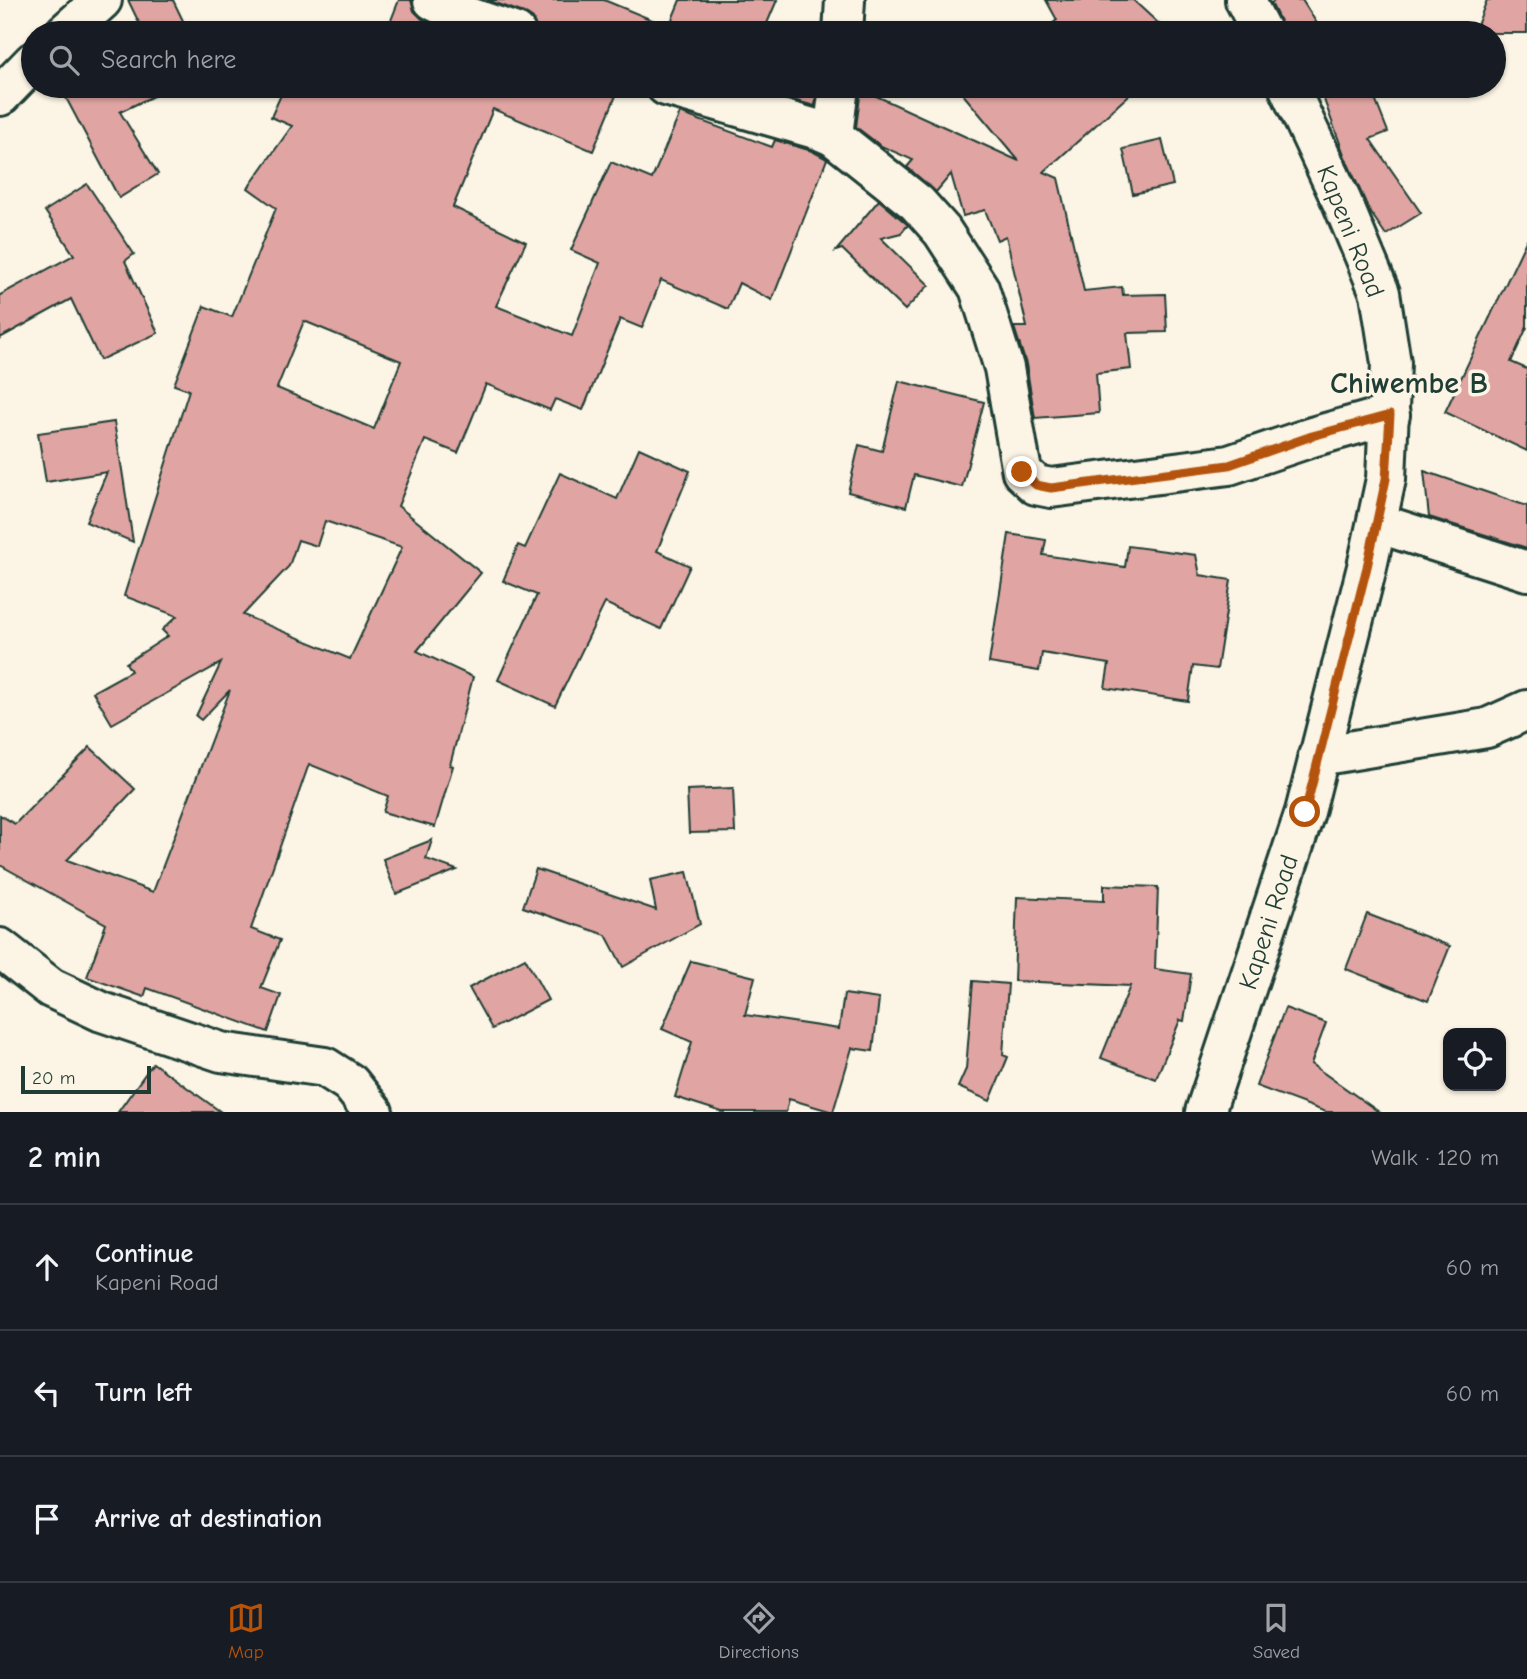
<!DOCTYPE html>
<meta charset="utf-8">
<style>
body{margin:0;font-family:"Comic Neue",sans-serif;background:#242831;color:#f1f3f6}
.controls{position:absolute;right:21px;bottom:21px;display:grid;overflow:hidden;border-radius:14px;box-shadow:0 2px 5px #0004}
.controls button{width:63px;height:63px;display:grid;place-items:center;padding:0;border:0;border-bottom:2px solid #363941;background:#171b24;color:#f1f3f6;font:35px sans-serif}
.scale{position:absolute;left:21px;bottom:18px;width:130px;box-sizing:border-box;padding-left:7px;border:4px solid #1f3d34;border-top:0;font-size:19px;line-height:24px;white-space:nowrap;color:#1f3d34;-webkit-text-stroke:5px #fcf5e5;paint-order:stroke}
.stop{position:absolute;width:21px;height:21px;margin:-16px;border:5px solid #b45309;border-radius:50%;background:#fff}
.stop.end{background:#b45309;border-color:#fff;box-shadow:0 2px 7px #0008}
.list{margin:0;padding:0;list-style:none}
h2{display:flex;justify-content:space-between;align-items:center;height:91px;margin:0;padding:0 28px;font-size:30px}
h2 small{font-size:23px;font-weight:400;color:#9ea1a6}
.list li{display:grid;grid-template-columns:46px 1fr auto;gap:21px;align-items:center;box-sizing:border-box;height:126px;padding:0 28px;border-top:2px solid #363941}
.list b{display:block;font-size:26px;white-space:nowrap}
.list p{margin:0;font-size:23px;white-space:nowrap;color:#9ea1a6}
.list em{font-size:23px;font-style:normal;color:#9ea1a6}
.icon{flex:none;width:38px;height:38px;fill:none;stroke:currentColor;stroke-width:2;stroke-linecap:round;stroke-linejoin:round}
.map{position:relative;flex:none;width:1527px;height:1112px;overflow:hidden}
.search{position:absolute;background:#171b24;box-shadow:0 2px 5px #0004;left:21px;right:21px;top:21px;height:77px;display:flex;align-items:center;gap:18px;box-sizing:border-box;padding:0 24px;border-radius:38px;color:#9ea1a6;font-size:26px}
.sheet{height:469px;background:#171b24}
nav{display:flex;justify-content:space-around;align-items:center;box-sizing:border-box;height:98px;border-top:2px solid #363941;background:#171b24;font-size:19px;color:#9ea1a6}
nav a{display:grid;justify-items:center;gap:4px}
nav .on{color:#b45309}
.map>svg:first-child{display:block}
.building{fill:#e0a5a2;stroke:#1f3d34;stroke-width:2;fill-rule:evenodd}
.lines{fill:none;stroke-linecap:round;stroke-linejoin:round}
.street-casing{stroke:#1f3d34;stroke-width:44}
.secondary-casing{stroke:#1f3d34;stroke-width:44}
.street{stroke:#fcf5e5;stroke-width:38}
.secondary{stroke:#fcf5e5;stroke-width:38}
.route{stroke:#b45309;stroke-width:9}
.labels{text-anchor:middle;stroke-width:7;stroke-linejoin:round;paint-order:stroke}
.street-label{font-size:26px;fill:#1f3d34;stroke:#fcf5e5}
.quarter-label{font-size:30px;font-weight:bold;fill:#1f3d34;stroke:#fcf5e5}
</style>
<div class="map">
<svg width="1527" height="1112" viewBox="0 0 1527 1112">
<rect width="100%" height="100%" fill="#fcf5e5"/>
<filter id="ink" filterUnits="userSpaceOnUse"><feTurbulence type="fractalNoise" baseFrequency=".0143" numOctaves="2"/><feDisplacementMap in="SourceGraphic" scale="14" xChannelSelector="R" yChannelSelector="G"/><feConvolveMatrix kernelMatrix="1 2 1 2 8 2 1 2 1" color-interpolation-filters="sRGB"/></filter>
<g filter="url(#ink)">
<g class="building">
<polygon points="128,0 173,0 189,33 144,33"/>
<polygon points="399,0 411,0 414,11 422,19 449,33 386,33"/>
<polygon points="487,0 604,0 669,27 680,0 777,0 763,33 537,33 533,19 524,13"/>
<polygon points="1046,0 1133,0 1169,33 1040,33 1057,20"/>
<polygon points="1276,0 1302,0 1323,33 1284,33 1281,23 1271,3"/>
<polygon points="1487,0 1527,0 1527,33 1474,33"/>
<polygon points="85,86 174,86 120,112 158,174 119,198 65,96"/>
<path d="M285,86H620L593,151L493,109L453,207L526,242L496,306L572,336L600,263L571,250L611,162L652,179L680,113L772,147L775,140L812,151L827,159L772,300L739,283L728,309L661,280L642,328L620,319L583,410L555,399L550,410L486,384L458,453L425,440L398,506L481,573L417,651L473,677L450,765L453,766L435,827L383,812L388,796L309,764L251,929L280,940L261,988L281,995L268,1032L147,988L144,997L87,977L106,924L0,865V815L15,824L90,747L135,789L67,860L153,892L230,690L201,720L196,716L221,663L112,724L93,692L131,671L126,663L168,636L162,630L177,616L124,596L189,390L174,385L204,306L232,317L276,208L248,188L292,126L271,117ZM304,321L401,361L374,429L277,388ZM325,521L402,547L350,659L243,615L289,566L298,540L317,546Z"/>
<polygon points="799,86 817,86 815,106 793,100"/>
<polygon points="956,86 1139,86 1044,172 1058,178 1084,291 1122,287 1123,295 1165,294 1167,332 1127,333 1131,369 1096,373 1099,413 1035,418 1026,364 1014,327 1027,327 1006,236 997,240 985,210 963,216 951,174 936,192 907,167 913,160 881,146 856,127 861,89 1019,161"/>
<polygon points="1319,86 1334,86 1343,99 1371,89 1388,132 1370,139 1421,213 1386,235 1369,210 1345,157"/>
<polygon points="1162,140 1173,185 1133,194 1123,149"/>
<polygon points="87,184 134,254 125,261 158,333 100,360 71,299 0,338 0,295 74,255 45,211"/>
<polygon points="879,200 908,225 901,233 881,238 929,285 905,310 842,249 836,251"/>
<polygon points="1527,239 1527,327 1511,362 1527,369 1527,451 1445,412"/>
<polygon points="899,381 984,402 962,487 914,475 906,507 848,492 859,445 882,451"/>
<polygon points="114,422 122,470 133,542 86,522 107,472 46,482 38,433"/>
<polygon points="639,448 690,471 657,551 690,566 661,629 605,603 555,706 498,680 537,595 503,581 518,545 525,548 560,473 617,499"/>
<polygon points="1424,471 1527,506 1527,548 1429,517"/>
<polygon points="1009,534 1046,540 1043,555 1125,567 1128,546 1196,555 1200,575 1231,580 1217,669 1193,666 1188,701 1105,688 1109,664 1042,653 1039,671 989,663"/>
<polygon points="733,788 735,832 689,833 687,790"/>
<polygon points="432,840 426,859 457,870 396,894 383,859"/>
<polygon points="536,869 656,910 650,880 687,872 700,924 623,967 606,935 523,907"/>
<polygon points="1104,885 1158,887 1155,969 1191,974 1184,1021 1180,1020 1156,1079 1101,1058 1130,986 1014,981 1017,897 1104,901"/>
<polygon points="1367,914 1450,946 1428,1001 1346,969"/>
<polygon points="525,958 548,1000 492,1029 469,988"/>
<polygon points="691,961 755,977 745,1015 839,1029 844,994 879,999 873,1051 852,1048 833,1112 789,1099 786,1112 722,1112 675,1097 692,1042 662,1029"/>
<polygon points="973,981 1008,984 1003,1055 1008,1057 990,1101 958,1087 966,1069"/>
<polygon points="1285,1008 1326,1023 1311,1064 1379,1112 1326,1112 1256,1086"/>
<polygon points="153,1063 221,1112 118,1112"/>
</g>
<g class="lines">
<g class="street-casing">
<g id="street">
<polyline points="433,0 457,13 516,33"/>
<polyline points="65,33 102,0"/>
<polyline points="843,33 845,0"/>
<polyline points="666,86 819,130 833,136 917,203 942,231 979,288 1004,368 1022,472 1036,485 1051,488 1229,465 1312,437 1390,415"/>
<polyline points="0,96 33,62"/>
<polyline points="833,136 839,86"/>
<polyline points="1377,523 1527,571"/>
<polyline points="1318,756 1487,728 1527,710"/>
<polyline points="0,948 51,988 102,1012 221,1052 325,1067 350,1083 373,1112"/>
</g>
</g>
<g class="secondary-casing">
<g id="secondary">
<polyline points="1245,0 1262,33"/>
<polyline points="1205,1112 1305,812 1367,567 1386,479 1391,363 1380,293 1342,202 1288,86"/>
</g>
</g>
<use href="#street" class="street"/>
<use href="#secondary" class="secondary"/>
</g>
</g>
<g class="lines" filter="url(#ink)">
<polyline class="route" points="1022,472 1036,485 1051,488 1229,465 1312,436 1390,415 1386,479 1367,567 1305,812"/>
</g>
<g class="labels">
<g class="street-label">
<text transform="translate(1351 231) rotate(68)" y="9">Kapeni Road</text>
<text transform="translate(1268 922) rotate(-72)" y="9">Kapeni Road</text>
</g>
<g class="quarter-label">
<text x="1409" y="393">Chiwembe B</text>
</g>
</g>
</svg>
<div class="controls">
<button><svg class="icon" aria-label="locate" viewBox="0 0 24 24"><circle cx="12" cy="12" r="6"/><path d="M12 2v4M12 18v4M2 12h4M18 12h4"/></svg></button>
</div>
<div class="scale">20 m</div>
<div class="stop" style="left:1305px;top:812px"></div>
<div class="stop end" style="left:1022px;top:472px"></div>
<div class="search"><svg class="icon" aria-label="search" viewBox="0 0 24 24"><circle cx="10" cy="10" r="6"/><path d="M15 15l6 6"/></svg>Search here</div>
</div>
<section class="sheet">
<h2>2 min<small>Walk · 120 m</small></h2>
<ul class="list">
<li><svg class="icon" aria-label="ahead" viewBox="0 0 24 24"><path d="M12 20V5M6 11l6-6 6 6"/></svg><div><b>Continue</b><p>Kapeni Road</p></div><em>60 m</em></li>
<li><svg class="icon" aria-label="left" viewBox="0 0 24 24"><path d="M17 20v-9H6M10 6l-5 5 5 5"/></svg><div><b>Turn left</b></div><em>60 m</em></li>
<li><svg class="icon" aria-label="arrive" viewBox="0 0 24 24"><path d="M6 21V4h12l-3 4 3 4H6"/></svg><div><b>Arrive at destination</b></div></li>
</ul>
</section>
<nav>
<a class="on"><svg class="icon" aria-label="map" viewBox="0 0 24 24"><path d="M3 6l6-2 6 2 6-2v14l-6 2-6-2-6 2zM9 4v14M15 6v14"/></svg>Map</a>
<a><svg class="icon" aria-label="directions" viewBox="0 0 24 24"><path d="M12 3l9 9-9 9-9-9zM9 14v-3h6M13 9l2 2-2 2"/></svg>Directions</a>
<a><svg class="icon" aria-label="saved" viewBox="0 0 24 24"><path d="M7 4h10v16l-5-4-5 4z"/></svg>Saved</a>
</nav>
